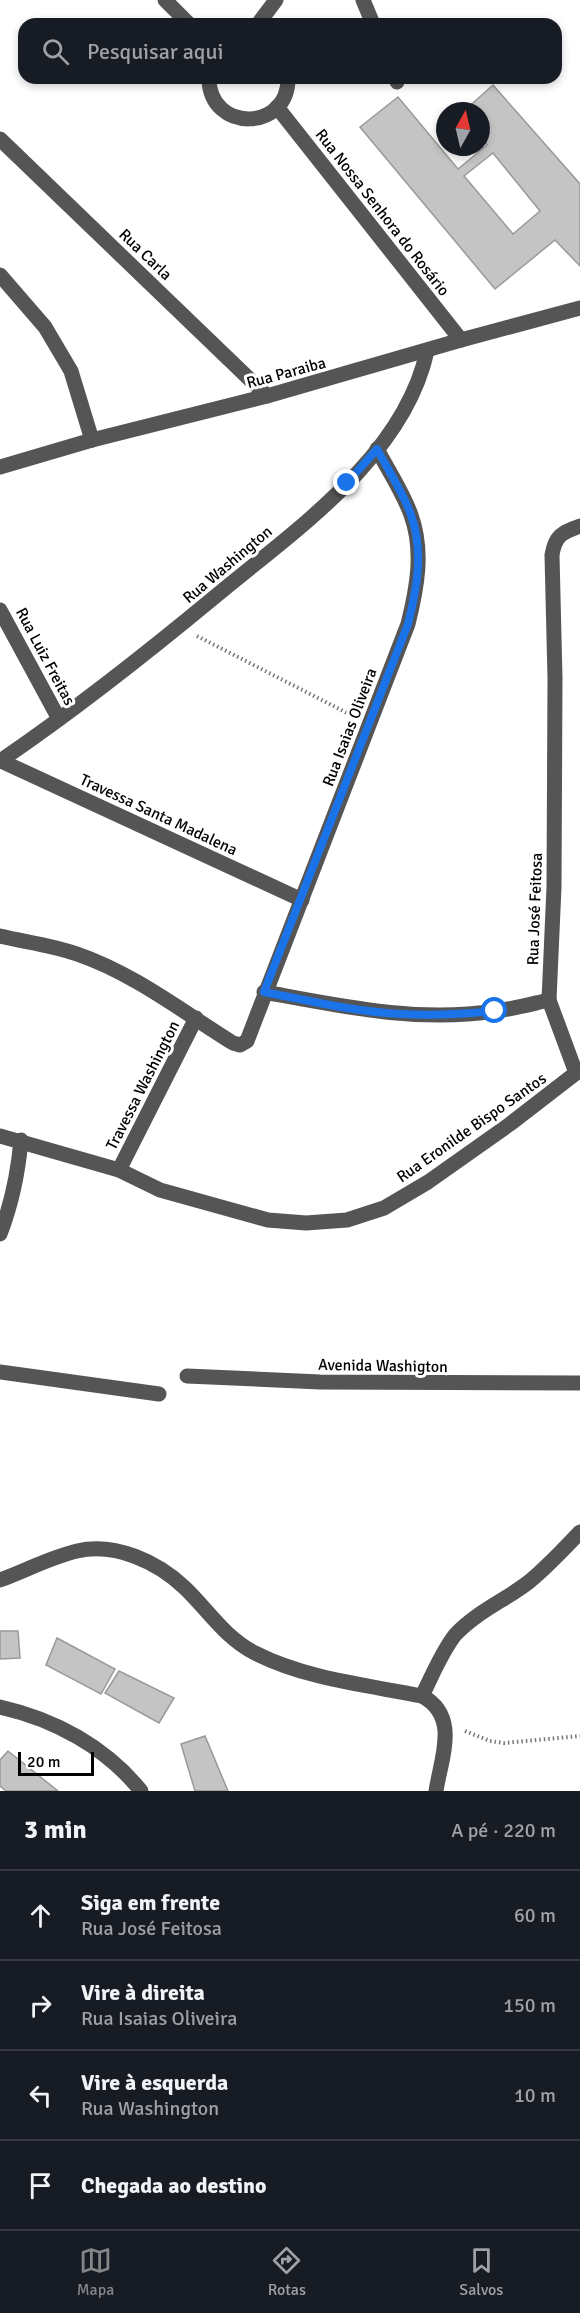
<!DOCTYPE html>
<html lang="pt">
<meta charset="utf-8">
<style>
body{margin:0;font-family:Signika,sans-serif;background:#20242c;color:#f1f3f6}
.compass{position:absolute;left:436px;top:102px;width:54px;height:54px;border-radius:50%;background:#171b24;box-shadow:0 3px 9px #0003;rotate:8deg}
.scale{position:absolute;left:18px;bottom:15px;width:76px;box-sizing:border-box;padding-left:6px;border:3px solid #000;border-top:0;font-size:16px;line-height:21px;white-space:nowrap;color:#000;-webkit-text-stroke:4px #fff;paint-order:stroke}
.stop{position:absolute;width:18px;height:18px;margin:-14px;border:4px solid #1a73e8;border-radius:50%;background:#fff}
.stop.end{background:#1a73e8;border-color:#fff;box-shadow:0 2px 6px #0008}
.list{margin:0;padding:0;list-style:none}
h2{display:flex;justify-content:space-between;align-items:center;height:78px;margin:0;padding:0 24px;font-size:26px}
h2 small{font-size:20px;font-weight:400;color:#9ea1a6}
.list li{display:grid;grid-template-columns:39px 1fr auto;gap:18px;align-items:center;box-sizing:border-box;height:90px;padding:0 24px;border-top:2px solid #363941}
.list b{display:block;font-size:22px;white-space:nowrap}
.list p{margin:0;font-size:20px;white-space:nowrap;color:#9ea1a6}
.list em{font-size:20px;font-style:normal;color:#9ea1a6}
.icon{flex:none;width:33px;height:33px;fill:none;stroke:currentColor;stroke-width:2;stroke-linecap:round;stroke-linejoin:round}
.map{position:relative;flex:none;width:580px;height:1791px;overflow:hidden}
.search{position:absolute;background:#171b24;box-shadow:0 3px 9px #0003;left:18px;right:18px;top:18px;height:66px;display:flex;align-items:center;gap:15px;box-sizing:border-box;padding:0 21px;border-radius:18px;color:#9ea1a6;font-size:22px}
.sheet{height:438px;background:#171b24}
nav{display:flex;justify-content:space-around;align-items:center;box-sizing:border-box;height:84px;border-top:2px solid #363941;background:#171b24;font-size:16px;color:#9ea1a6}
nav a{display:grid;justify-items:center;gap:3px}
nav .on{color:#858687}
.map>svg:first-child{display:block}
.building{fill:#c4c4c4;stroke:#999;stroke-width:1.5;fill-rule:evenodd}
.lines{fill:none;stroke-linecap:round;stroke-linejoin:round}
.path{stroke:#777;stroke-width:4;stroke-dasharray:1.5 3;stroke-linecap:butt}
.minor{stroke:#555;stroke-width:15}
.route{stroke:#1a73e8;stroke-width:8}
.labels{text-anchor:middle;stroke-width:6;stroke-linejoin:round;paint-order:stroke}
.street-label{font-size:16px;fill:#000;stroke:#fff}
</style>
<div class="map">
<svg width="580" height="1791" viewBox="0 0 580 1791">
<rect width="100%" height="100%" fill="#fff"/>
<g class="building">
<path d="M493,85L580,184V266L555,240L495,289L360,127L398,97L458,169L487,145L481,137V111H464ZM493,153L540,211L513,234L464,176Z"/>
<polygon points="0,1631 18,1631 20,1658 0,1659"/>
<polygon points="57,1638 115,1669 101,1694 46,1665"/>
<polygon points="119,1671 174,1698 159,1723 105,1693"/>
<polygon points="205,1736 228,1791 195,1791 181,1744"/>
<polygon points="8,1751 58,1791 6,1791 0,1786 0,1760"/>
</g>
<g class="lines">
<g class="path">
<polyline points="197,636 353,716"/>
<polyline points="465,1731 490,1741 504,1743 580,1736"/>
</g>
<g class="minor">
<polyline points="165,0 189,24"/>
<polyline points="363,0 373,24"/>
<polyline points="258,24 276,0"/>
<path d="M209,78C209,133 289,132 288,78"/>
<polyline points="396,78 397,82"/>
<polyline points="277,107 461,340"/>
<polyline points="0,139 267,396"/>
<polyline points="0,275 45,327 71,371 92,440"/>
<polyline points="0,467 92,440 267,396 461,340 580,308"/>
<polyline points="0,610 59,719"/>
<path d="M0,761C75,710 147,653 217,595C295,530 404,457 427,351"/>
<polyline points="1,761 302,900"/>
<path d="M0,936C25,942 52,945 77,954C133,973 183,1012 233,1043L240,1045L247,1041L408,624C417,588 424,551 411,515C403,492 388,470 377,449"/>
<path d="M264,992C341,1006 417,1023 495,1011C513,1009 531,1004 549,1000"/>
<path d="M0,1136L119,1170L160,1190L268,1220L306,1223L347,1220L384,1208L428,1182L510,1124L576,1073L549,1000L554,887L555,678L552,555C555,536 562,532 580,526"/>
<polyline points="119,1170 196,1018"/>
<path d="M0,1234C12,1203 18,1174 21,1140"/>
<polyline points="0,1372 159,1394"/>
<polyline points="187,1376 320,1382 580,1383"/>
<path d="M0,1580C25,1571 51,1557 77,1551C115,1542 158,1562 185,1588C208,1610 225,1638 255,1653C306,1679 367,1685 422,1696C432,1676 441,1653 455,1635C476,1612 506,1600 530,1581C548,1566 564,1549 580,1532"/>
<path d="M422,1696C460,1716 441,1758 436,1791"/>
<path d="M0,1707C54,1719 106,1747 141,1791"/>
</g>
</g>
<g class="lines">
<path class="route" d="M347,483L377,449C388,470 403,492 411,515C424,551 417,588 408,624L264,992C310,1001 356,1012 402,1014C433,1016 464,1014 495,1011"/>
</g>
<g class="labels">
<g class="street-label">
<text transform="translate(383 212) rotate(52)" y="6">Rua Nossa Senhora do Rosário</text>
<text transform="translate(146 254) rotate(44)" y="6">Rua Carla</text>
<text transform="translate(286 372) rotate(-15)" y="6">Rua Paraiba</text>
<text transform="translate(227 564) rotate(-40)" y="6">Rua Washington</text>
<text transform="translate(46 656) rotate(62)" y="6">Rua Luiz Freitas</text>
<text transform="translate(349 727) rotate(-69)" y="6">Rua Isaias Oliveira</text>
<text transform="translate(159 814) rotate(25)" y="6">Travessa Santa Madalena</text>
<text transform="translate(534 909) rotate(-88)" y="6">Rua José Feitosa</text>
<text transform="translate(142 1085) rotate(-63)" y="6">Travessa Washington</text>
<text transform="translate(471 1127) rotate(-35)" y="6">Rua Eronilde Bispo Santos</text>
<text transform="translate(383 1365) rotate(1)" y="6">Avenida Washigton</text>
</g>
</g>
</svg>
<svg class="compass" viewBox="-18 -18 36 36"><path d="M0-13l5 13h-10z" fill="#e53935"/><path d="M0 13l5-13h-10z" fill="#9ea1a6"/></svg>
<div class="scale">20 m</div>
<div class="stop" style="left:495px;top:1011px"></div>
<div class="stop end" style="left:347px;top:483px"></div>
<div class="search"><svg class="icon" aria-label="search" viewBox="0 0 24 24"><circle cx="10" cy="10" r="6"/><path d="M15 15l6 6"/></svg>Pesquisar aqui</div>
</div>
<section class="sheet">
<h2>3 min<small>A pé · 220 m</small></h2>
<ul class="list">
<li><svg class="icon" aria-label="ahead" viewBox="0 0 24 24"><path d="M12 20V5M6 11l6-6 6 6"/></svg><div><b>Siga em frente</b><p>Rua José Feitosa</p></div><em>60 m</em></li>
<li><svg class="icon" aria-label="right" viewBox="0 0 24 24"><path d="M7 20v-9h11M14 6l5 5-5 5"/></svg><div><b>Vire à direita</b><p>Rua Isaias Oliveira</p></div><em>150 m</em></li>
<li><svg class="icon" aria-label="left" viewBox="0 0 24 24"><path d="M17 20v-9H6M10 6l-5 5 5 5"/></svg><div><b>Vire à esquerda</b><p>Rua Washington</p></div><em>10 m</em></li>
<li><svg class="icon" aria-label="arrive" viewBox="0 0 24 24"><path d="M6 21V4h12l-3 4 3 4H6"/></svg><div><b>Chegada ao destino</b></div></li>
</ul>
</section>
<nav>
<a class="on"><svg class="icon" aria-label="map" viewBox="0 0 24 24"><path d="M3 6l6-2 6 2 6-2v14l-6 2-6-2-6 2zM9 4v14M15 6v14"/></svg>Mapa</a>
<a><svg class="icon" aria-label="directions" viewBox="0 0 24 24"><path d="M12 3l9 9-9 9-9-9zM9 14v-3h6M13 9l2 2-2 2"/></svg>Rotas</a>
<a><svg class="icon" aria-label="saved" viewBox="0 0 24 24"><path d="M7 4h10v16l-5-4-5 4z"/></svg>Salvos</a>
</nav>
